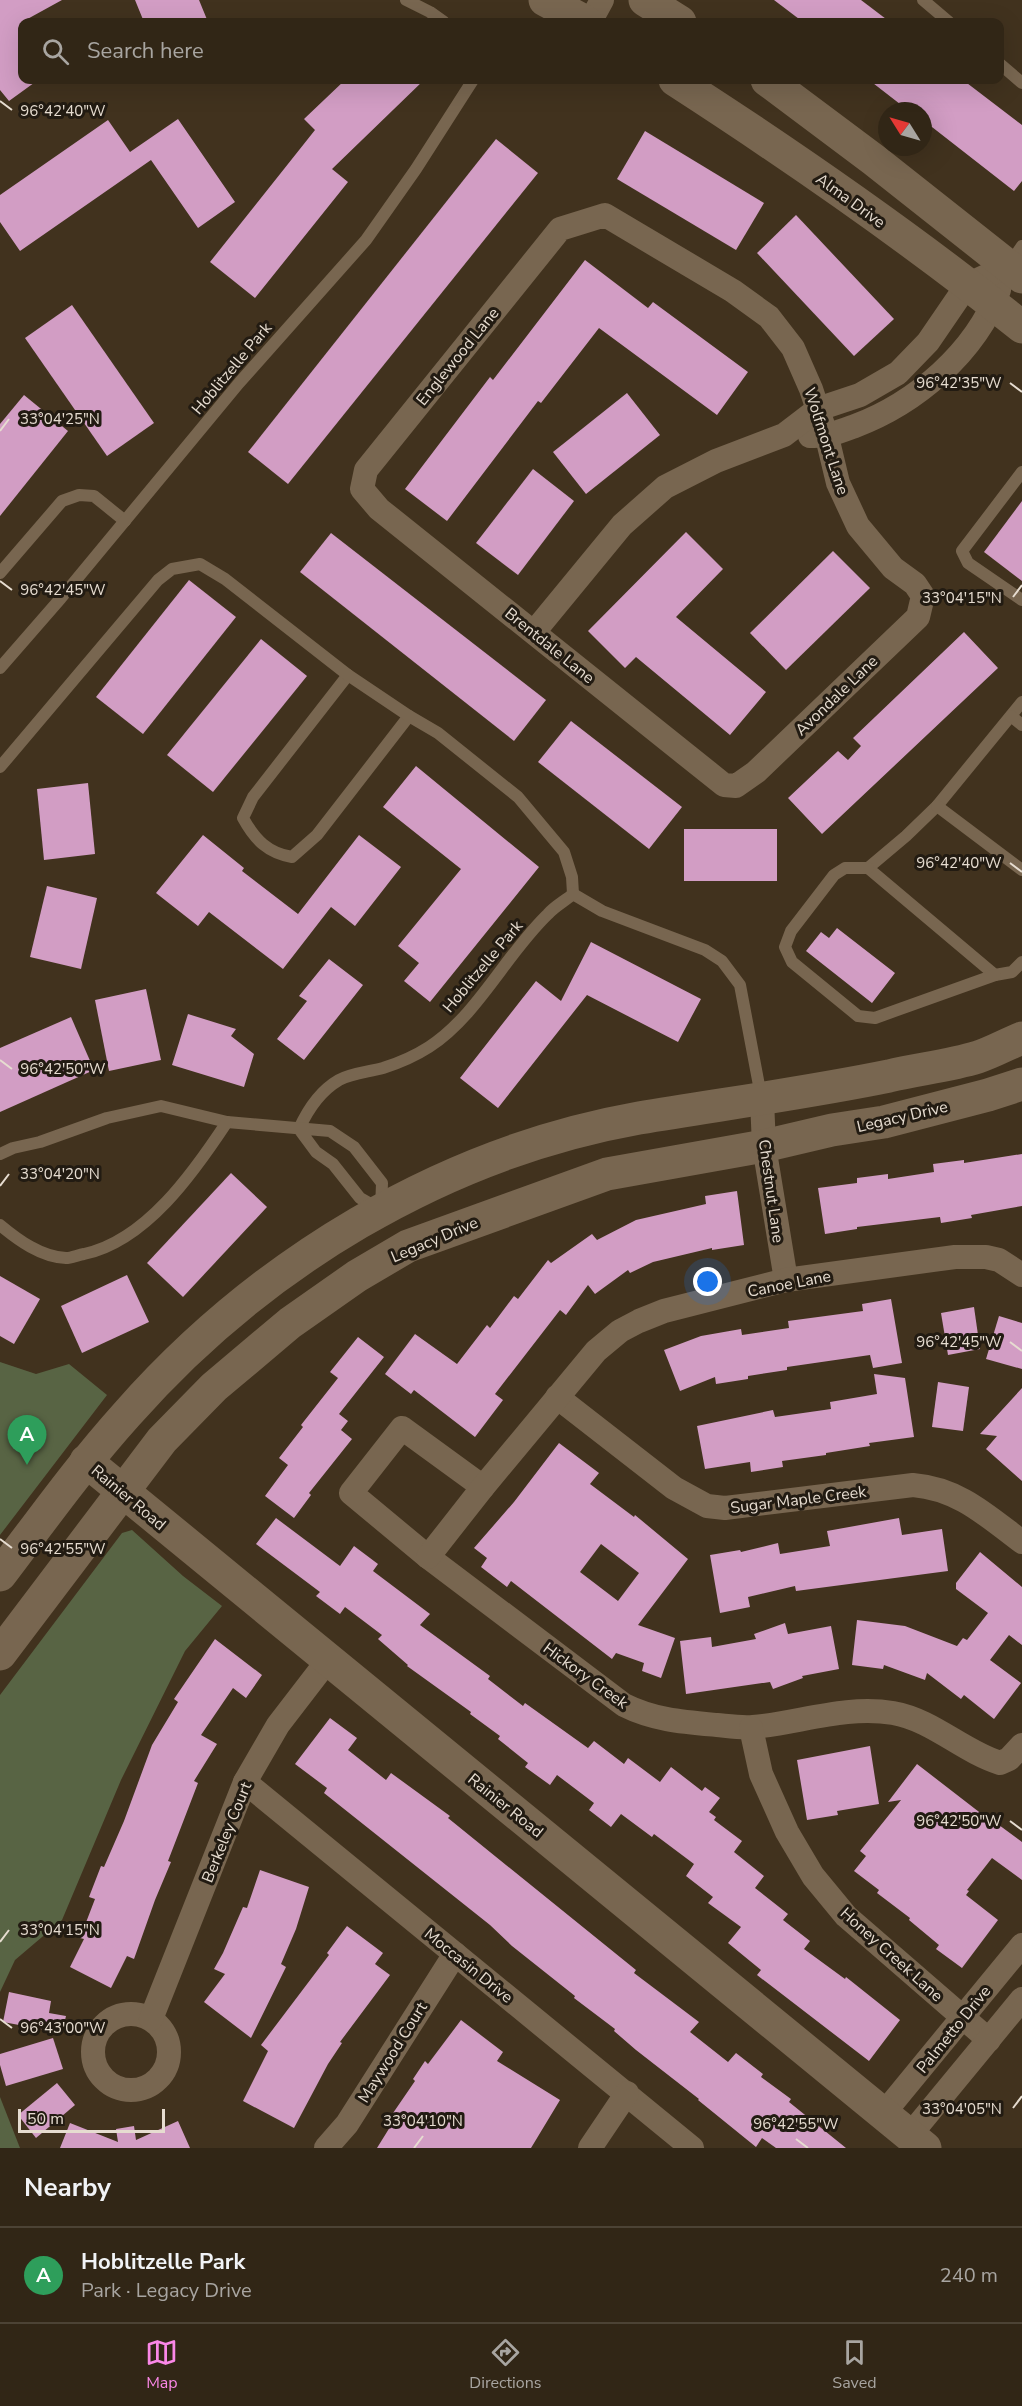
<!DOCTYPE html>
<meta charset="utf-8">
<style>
body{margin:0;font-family:"Nunito Sans",sans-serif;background:#392e1f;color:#f1f3f6}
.compass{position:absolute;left:878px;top:102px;width:54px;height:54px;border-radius:50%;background:#312616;box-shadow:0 6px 24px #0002;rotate:307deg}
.scale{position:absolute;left:18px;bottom:15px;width:147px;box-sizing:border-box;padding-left:6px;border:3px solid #e6dcd0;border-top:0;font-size:16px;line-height:21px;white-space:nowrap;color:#e6dcd0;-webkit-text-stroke:4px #221b12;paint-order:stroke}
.you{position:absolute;left:708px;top:1282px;width:21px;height:21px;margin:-15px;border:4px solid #fff;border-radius:50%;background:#1a73e8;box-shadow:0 0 0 9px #1a73e833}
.badge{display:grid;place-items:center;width:39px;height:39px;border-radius:50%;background:#fa87e7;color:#fff;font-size:20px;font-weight:700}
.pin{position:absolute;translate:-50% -50px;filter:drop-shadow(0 2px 3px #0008)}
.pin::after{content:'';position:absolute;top:32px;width:21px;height:18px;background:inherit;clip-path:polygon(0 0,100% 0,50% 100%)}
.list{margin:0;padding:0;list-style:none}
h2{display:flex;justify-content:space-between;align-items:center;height:78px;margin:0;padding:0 24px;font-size:26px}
h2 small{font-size:20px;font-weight:400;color:#a8a5a1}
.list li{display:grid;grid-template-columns:39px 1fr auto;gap:18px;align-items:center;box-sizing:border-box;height:96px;padding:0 24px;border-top:2px solid #4c4335}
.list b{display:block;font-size:22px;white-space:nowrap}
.list p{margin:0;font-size:20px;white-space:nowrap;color:#a8a5a1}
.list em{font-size:20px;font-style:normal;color:#a8a5a1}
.icon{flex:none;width:33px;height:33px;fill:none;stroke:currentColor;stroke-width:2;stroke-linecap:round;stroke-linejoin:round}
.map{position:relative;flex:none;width:1022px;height:2148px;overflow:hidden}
.search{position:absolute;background:#312616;box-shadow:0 6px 24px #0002;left:18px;right:18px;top:18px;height:66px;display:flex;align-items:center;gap:15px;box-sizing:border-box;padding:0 21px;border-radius:12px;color:#a8a5a1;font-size:22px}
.sheet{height:174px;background:#312616}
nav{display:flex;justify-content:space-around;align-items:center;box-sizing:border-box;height:84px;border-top:2px solid #4c4335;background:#312616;font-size:16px;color:#a8a5a1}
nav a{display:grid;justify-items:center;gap:3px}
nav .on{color:#fa87e7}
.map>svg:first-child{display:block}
.green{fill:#586444}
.building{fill:#d29dc4;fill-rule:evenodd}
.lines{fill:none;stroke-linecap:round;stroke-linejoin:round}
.lane{stroke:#786650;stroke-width:12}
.street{stroke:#786650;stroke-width:24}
.secondary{stroke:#786650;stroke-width:33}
.ticks{fill:none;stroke:#e6dcd0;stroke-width:2}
.labels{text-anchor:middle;stroke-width:6;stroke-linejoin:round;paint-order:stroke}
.street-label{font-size:16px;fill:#e6dcd0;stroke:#221b12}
.ticks-label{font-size:15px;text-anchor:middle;fill:#e6dcd0;stroke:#221b12;stroke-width:6;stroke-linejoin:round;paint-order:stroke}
</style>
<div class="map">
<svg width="1022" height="2148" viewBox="0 0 1022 2148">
<rect width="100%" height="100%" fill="#41321e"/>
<g class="green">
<polygon points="0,1362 36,1374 69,1364 107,1395 0,1535"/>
<polygon points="132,1530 183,1576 222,1606 185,1651 121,1780 62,1920 15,1960 0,1992 0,1695 122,1533"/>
<polygon points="0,2097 20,2148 0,2148"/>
</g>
<g class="building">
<polygon points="0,0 62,0 22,22 22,80 38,80 9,101 0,90"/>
<polygon points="135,0 199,0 208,22 144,22"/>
<polygon points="774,0 861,0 890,22 803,22"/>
<polygon points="345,80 424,80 332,169 348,182 255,298 210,262 315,130 304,119"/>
<polygon points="869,80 963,80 1022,125 1022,181 1014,191 923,120 923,111 909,111"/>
<polygon points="178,119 235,202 198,228 151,160 20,251 0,222 0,195 108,120 130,152"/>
<polygon points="645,131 764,203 736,250 617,179"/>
<polygon points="496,139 538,173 288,484 248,452"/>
<polygon points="796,215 894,319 854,356 757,253"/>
<polygon points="585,260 648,308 653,302 748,372 717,415 599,328 541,403 538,401 447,521 405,489 490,377 493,380"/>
<polygon points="72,305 154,423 107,456 25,338"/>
<polygon points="627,393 660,435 586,494 553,452"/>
<polygon points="24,395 68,431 0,516 0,424"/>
<polygon points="533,469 574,501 518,575 476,543"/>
<polygon points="1022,501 1022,581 984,552"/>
<polygon points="686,532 723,569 676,617 766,692 730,735 636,657 625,668 588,631"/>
<polygon points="331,533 546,700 514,741 300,572"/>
<polygon points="833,551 870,588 786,670 750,633"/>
<polygon points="189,580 236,617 143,734 96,697"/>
<polygon points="964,632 998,668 822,834 788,798 838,751 848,760 861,746 853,738"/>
<polygon points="261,639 307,676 213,792 167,755"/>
<polygon points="571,721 682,807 649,849 538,762"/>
<polygon points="416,766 539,867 430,1002 404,981 419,963 398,946 461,869 383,807"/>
<polygon points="88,783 95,854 44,860 37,789"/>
<rect x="684" y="829" width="93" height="52"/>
<polygon points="203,835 244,868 242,871 298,914 359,835 401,867 355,926 331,907 283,969 209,912 198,926 156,893"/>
<polygon points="47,886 97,898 81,969 30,957"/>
<polygon points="837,928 895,973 872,1003 806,951 821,932 829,938"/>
<polygon points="591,942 701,999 678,1042 587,995 498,1108 460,1078 536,981 561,1001"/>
<polygon points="329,959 363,985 304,1060 277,1039 307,1001 299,996"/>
<polygon points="146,989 161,1060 109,1071 95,1000"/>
<polygon points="188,1014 236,1029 231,1036 254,1054 244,1087 172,1065"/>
<polygon points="71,1017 94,1070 0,1112 0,1048"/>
<polygon points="1022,1154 1022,1206 971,1215 972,1218 941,1223 940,1217 857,1227 857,1229 825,1234 818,1188 857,1183 857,1178 888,1174 888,1179 934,1172 933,1164 964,1160 964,1163"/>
<polygon points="231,1173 267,1207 183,1297 147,1263"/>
<polygon points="737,1191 744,1245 712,1250 712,1248 653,1262 630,1273 628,1270 595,1294 588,1285 566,1315 560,1310 495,1394 503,1400 475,1437 414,1390 411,1394 385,1374 415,1334 457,1364 487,1325 490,1328 514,1296 518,1299 548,1260 551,1263 592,1234 597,1240 636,1220 706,1204 705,1196"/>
<polygon points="127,1275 149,1322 82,1353 61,1306"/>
<polygon points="0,1276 40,1299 14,1344 0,1336"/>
<polygon points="891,1299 902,1363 873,1368 870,1355 787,1367 787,1370 748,1376 748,1379 716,1384 715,1377 680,1391 664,1350 701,1336 741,1329 742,1335 789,1328 788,1321 863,1311 862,1304"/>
<polygon points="974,1307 980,1349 948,1355 941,1313"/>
<polygon points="999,1316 1022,1323 1022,1369 986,1359"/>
<polygon points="358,1337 384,1357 339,1414 348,1421 341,1430 352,1439 309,1493 311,1495 294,1518 265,1496 288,1465 279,1458 303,1427 301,1425 338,1378 330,1372"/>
<polygon points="874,1374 905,1378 914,1437 869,1443 870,1446 826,1453 826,1455 782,1461 783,1467 751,1472 750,1462 705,1469 697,1426 773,1410 775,1417 831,1409 830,1402 877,1394"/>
<polygon points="938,1382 969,1387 963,1431 932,1427"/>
<polygon points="1022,1388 1022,1481 986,1449 997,1436 980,1434"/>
<path d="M559,1443L599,1473L590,1484L634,1517L635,1515L688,1559L638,1625L675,1638L661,1678L642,1671L644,1663L616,1653L612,1659L511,1581L507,1587L481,1567L487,1558L474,1548L514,1502ZM601,1544L639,1573L618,1601L580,1572Z"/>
<polygon points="276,1518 340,1566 354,1546 378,1564 373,1571 430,1614 420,1625 490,1676 488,1679 523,1706 525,1703 588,1748 594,1741 624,1764 628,1758 660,1782 671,1767 702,1791 705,1787 720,1798 709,1812 716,1817 714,1820 742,1841 734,1852 764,1876 755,1888 788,1914 783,1920 810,1941 804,1949 845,1979 846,1977 900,2020 869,2061 757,1975 761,1970 728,1943 741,1927 708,1903 713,1897 686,1876 694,1864 654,1834 652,1837 621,1814 611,1827 589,1810 594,1803 557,1775 550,1785 525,1767 528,1763 498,1739 500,1736 470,1714 471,1712 407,1666 408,1665 378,1639 382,1635 345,1607 340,1614 316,1596 320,1592 256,1544"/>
<polygon points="899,1518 902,1535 942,1529 948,1571 796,1591 795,1586 748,1597 750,1607 720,1613 710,1555 740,1550 741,1552 778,1543 780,1554 830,1546 827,1531"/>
<polygon points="980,1552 1022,1587 1022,1645 1009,1635 990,1660 1021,1683 994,1719 964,1695 961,1699 927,1673 925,1680 884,1665 883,1669 852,1665 857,1620 905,1626 957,1646 963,1638 967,1640 988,1613 956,1589 956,1583"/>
<polygon points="785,1623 788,1634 831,1626 839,1669 802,1676 803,1678 773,1689 770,1682 686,1694 680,1641 711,1637 712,1647 756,1639 754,1634"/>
<polygon points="215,1639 262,1675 246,1698 233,1688 201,1735 217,1744 194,1781 198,1783 168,1861 171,1862 155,1900 134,1959 127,1956 111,1988 70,1967 84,1939 80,1938 95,1899 89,1897 101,1866 104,1867 124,1821 152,1745 178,1702 174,1699"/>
<polygon points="330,1718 357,1738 348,1750 386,1780 391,1773 450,1816 448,1818 636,1970 634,1973 699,2022 690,2032 728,2062 736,2053 763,2074 761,2077 791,2099 789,2102 846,2148 776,2148 762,2138 756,2147 698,2100 699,2099 636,2050 614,2031 615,2029 574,1998 575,1996 512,1946 490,1925 324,1793 327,1788 295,1764"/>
<polygon points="870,1746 879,1804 837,1811 838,1815 807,1820 797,1760"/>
<polygon points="917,1764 983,1815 984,1814 1022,1842 1022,1880 992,1858 967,1890 969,1891 966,1895 998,1920 962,1968 936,1949 939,1945 909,1920 910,1918 877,1893 879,1890 854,1871 866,1856 860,1851 901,1800 888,1802"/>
<polygon points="260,1870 309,1887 296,1929 281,1964 286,1967 251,2038 204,2002 225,1974 214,1969 223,1953 243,1907 247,1908"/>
<polygon points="347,1926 383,1953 375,1964 390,1975 340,2042 342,2043 328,2064 294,2128 243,2101 268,2051 261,2045 329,1955 327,1953"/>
<polygon points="9,1992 51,2001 49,2013 66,2016 62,2033 3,2022"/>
<polygon points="461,2020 503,2052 497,2061 560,2100 531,2148 377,2148 395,2119 391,2116 415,2081 413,2079 425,2061 428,2064"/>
<polygon points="53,2038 63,2069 6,2086 0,2065 0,2054"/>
<polygon points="57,2083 75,2105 36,2138 18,2115"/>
<polygon points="178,2121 190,2148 60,2148 70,2123 118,2142 116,2129 134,2126 136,2140"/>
</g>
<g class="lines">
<g class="lane">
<polyline points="406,0 430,12 444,22"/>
<polyline points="923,0 949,22"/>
<polyline points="1000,64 1022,83"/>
<polyline points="1009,265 1022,246"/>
<polyline points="1022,472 962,551 968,563 1022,600"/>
<polyline points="0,573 62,501 79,495 94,496 125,521"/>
<polyline points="0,668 61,598 239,383 366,240 416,169 473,80"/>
<path d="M348,675L253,797L243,818C255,840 268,853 292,857L317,835L409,716"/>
<polyline points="1022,702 937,806 906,836 868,868 995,975 1012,972 1022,962"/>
<polyline points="1011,716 1022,725"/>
<polyline points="0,767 158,580 172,569 200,564 225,579 348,675 409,716 438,733 518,797 564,852 572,877 573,894"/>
<polyline points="937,806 1022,870"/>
<polyline points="868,868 845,868 834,875 791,931 785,947 792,962 858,1016 875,1018 995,975"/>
<path d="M299,1129C308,1109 320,1091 339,1080C352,1073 369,1072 383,1068C399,1063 415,1056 429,1047C478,1015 506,954 548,914C555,906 565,901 573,894L602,911L705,950L722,961L740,985L761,1096"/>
<polyline points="0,1154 13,1148 40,1142 107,1118 161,1106 227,1122 330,1131 354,1147 382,1183 381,1210 360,1198 333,1164 316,1152 299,1129"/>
<path d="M0,1225C18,1240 41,1257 66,1258C71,1258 78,1255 84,1254C146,1241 194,1172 227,1122"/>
</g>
<g class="street">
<polyline points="590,22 602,0"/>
<polygon points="605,215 733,291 769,317 793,348 811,389 827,437 838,483 858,526 893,568 915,584 923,596 918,617 756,772 736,786 724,785 379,509 362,489 366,470 560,229"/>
<path d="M810,436C827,437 839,432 855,426C916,403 975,353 999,290"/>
<polyline points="534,632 622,525 665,487 716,461 784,435 818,409 860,395 898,373 928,342 967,285 1008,266"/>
<polyline points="762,1100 764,1146 786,1280"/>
<path d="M557,1397L674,1488L707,1506L725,1508L913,1485C959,1489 986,1515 1022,1542"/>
<path d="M483,1487L402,1428L351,1493L428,1557L624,1705C654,1720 683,1722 717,1725C728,1726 741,1728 753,1727C799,1723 846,1705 893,1713C933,1720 962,1751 1000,1763L1009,1759L1022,1745"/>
<polyline points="428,1557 483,1487 596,1351 620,1331 639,1321 664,1311 786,1280 955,1257 986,1257 999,1260 1022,1275"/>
<polyline points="751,1728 761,1774 787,1832 813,1876 846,1916 989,2040"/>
<polyline points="245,1782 692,2148"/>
<circle cx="131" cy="2052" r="38"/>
<polyline points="151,2019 245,1782 278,1725 328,1660"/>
<polyline points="884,2113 1022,1945"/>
<polyline points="910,2135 1022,1999"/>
<polyline points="326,2148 347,2124 455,1954"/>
<polyline points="590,2148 627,2093"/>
</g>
<g class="secondary">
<polyline points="545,0 586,22"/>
<polyline points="645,0 680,22"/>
<path d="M675,80C794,157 911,238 1022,327"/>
<polyline points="767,80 874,160 1022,277"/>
<polyline points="86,1461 925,2148"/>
<path d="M0,1575C41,1521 81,1465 127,1414C259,1264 442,1153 639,1118C723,1104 806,1093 889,1076C918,1069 949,1066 978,1057C993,1052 1007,1044 1022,1038"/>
<polyline points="0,1654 162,1440 214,1387 290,1323 357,1276 408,1246 607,1174 764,1146 832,1130 884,1122 988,1095 1022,1084"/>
</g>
</g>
<path class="ticks" d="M0,101L12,110M1010,383L1022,392M0,431L9,419M0,581L12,590M1013,597L1022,585M1010,863L1022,872M0,1060L12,1069M0,1186L9,1174M1010,1342L1022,1351M0,1539L12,1548M1010,1821L1022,1830M0,1942L9,1930M0,2019L12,2028M1013,2108L1022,2096M796,2139L808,2148M414,2148L423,2136"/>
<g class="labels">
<g class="street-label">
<text transform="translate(851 200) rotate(36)" y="6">Alma Drive</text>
<text transform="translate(457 356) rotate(-51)" y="6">Englewood Lane</text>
<text transform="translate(231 368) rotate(-50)" y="6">Hoblitzelle Park</text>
<text transform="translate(827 441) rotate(72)" y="6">Wolfmont Lane</text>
<text transform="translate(550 645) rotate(39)" y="6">Brentdale Lane</text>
<text transform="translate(836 695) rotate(-44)" y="6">Avondale Lane</text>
<text transform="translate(482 966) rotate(-50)" y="6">Hoblitzelle Park</text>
<text transform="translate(902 1116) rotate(-13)" y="6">Legacy Drive</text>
<text transform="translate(772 1191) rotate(82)" y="6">Chestnut Lane</text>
<text transform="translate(434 1239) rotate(-23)" y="6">Legacy Drive</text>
<text transform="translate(789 1283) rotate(-11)" y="6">Canoe Lane</text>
<text transform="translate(129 1497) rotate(40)" y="6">Rainier Road</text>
<text transform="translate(798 1499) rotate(-7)" y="6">Sugar Maple Creek</text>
<text transform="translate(586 1675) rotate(36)" y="6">Hickory Creek</text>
<text transform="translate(506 1805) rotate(39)" y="6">Rainier Road</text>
<text transform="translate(226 1832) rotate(-68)" y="6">Berkeley Court</text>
<text transform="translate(892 1954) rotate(42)" y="6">Honey Creek Lane</text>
<text transform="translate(469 1965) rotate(39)" y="6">Moccasin Drive</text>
<text transform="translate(953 2029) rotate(-51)" y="6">Palmetto Drive</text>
<text transform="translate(392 2052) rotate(-58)" y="6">Maywood Court</text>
</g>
</g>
<g class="ticks-label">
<text x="63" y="116">96°42'40"W</text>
<text x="959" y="388">96°42'35"W</text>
<text x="60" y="424">33°04'25"N</text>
<text x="63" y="595">96°42'45"W</text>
<text x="962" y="603">33°04'15"N</text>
<text x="959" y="868">96°42'40"W</text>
<text x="63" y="1074">96°42'50"W</text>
<text x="60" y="1179">33°04'20"N</text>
<text x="959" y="1347">96°42'45"W</text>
<text x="63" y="1554">96°42'55"W</text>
<text x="959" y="1826">96°42'50"W</text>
<text x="60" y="1935">33°04'15"N</text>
<text x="63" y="2033">96°43'00"W</text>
<text x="962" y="2114">33°04'05"N</text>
<text x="423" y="2126">33°04'10"N</text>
<text x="796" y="2129">96°42'55"W</text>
</g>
</svg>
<svg class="compass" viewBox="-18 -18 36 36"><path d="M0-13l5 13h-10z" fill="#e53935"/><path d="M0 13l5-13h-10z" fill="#a8a5a1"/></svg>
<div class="scale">50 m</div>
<div class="you"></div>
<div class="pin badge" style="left:27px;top:1465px;background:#2e9e5b">A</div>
<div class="search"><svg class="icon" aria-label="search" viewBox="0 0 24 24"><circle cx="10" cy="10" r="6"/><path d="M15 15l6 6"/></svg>Search here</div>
</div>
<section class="sheet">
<h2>Nearby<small></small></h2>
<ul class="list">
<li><span class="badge" style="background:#2e9e5b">A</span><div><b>Hoblitzelle Park</b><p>Park · Legacy Drive</p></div><em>240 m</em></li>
</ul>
</section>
<nav>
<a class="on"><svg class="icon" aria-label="map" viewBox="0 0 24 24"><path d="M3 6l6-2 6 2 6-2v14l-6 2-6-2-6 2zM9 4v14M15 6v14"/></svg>Map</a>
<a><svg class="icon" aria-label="directions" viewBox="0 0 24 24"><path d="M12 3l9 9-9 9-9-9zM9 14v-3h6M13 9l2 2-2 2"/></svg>Directions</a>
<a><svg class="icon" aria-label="saved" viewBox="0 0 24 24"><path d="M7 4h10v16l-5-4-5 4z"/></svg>Saved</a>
</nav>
